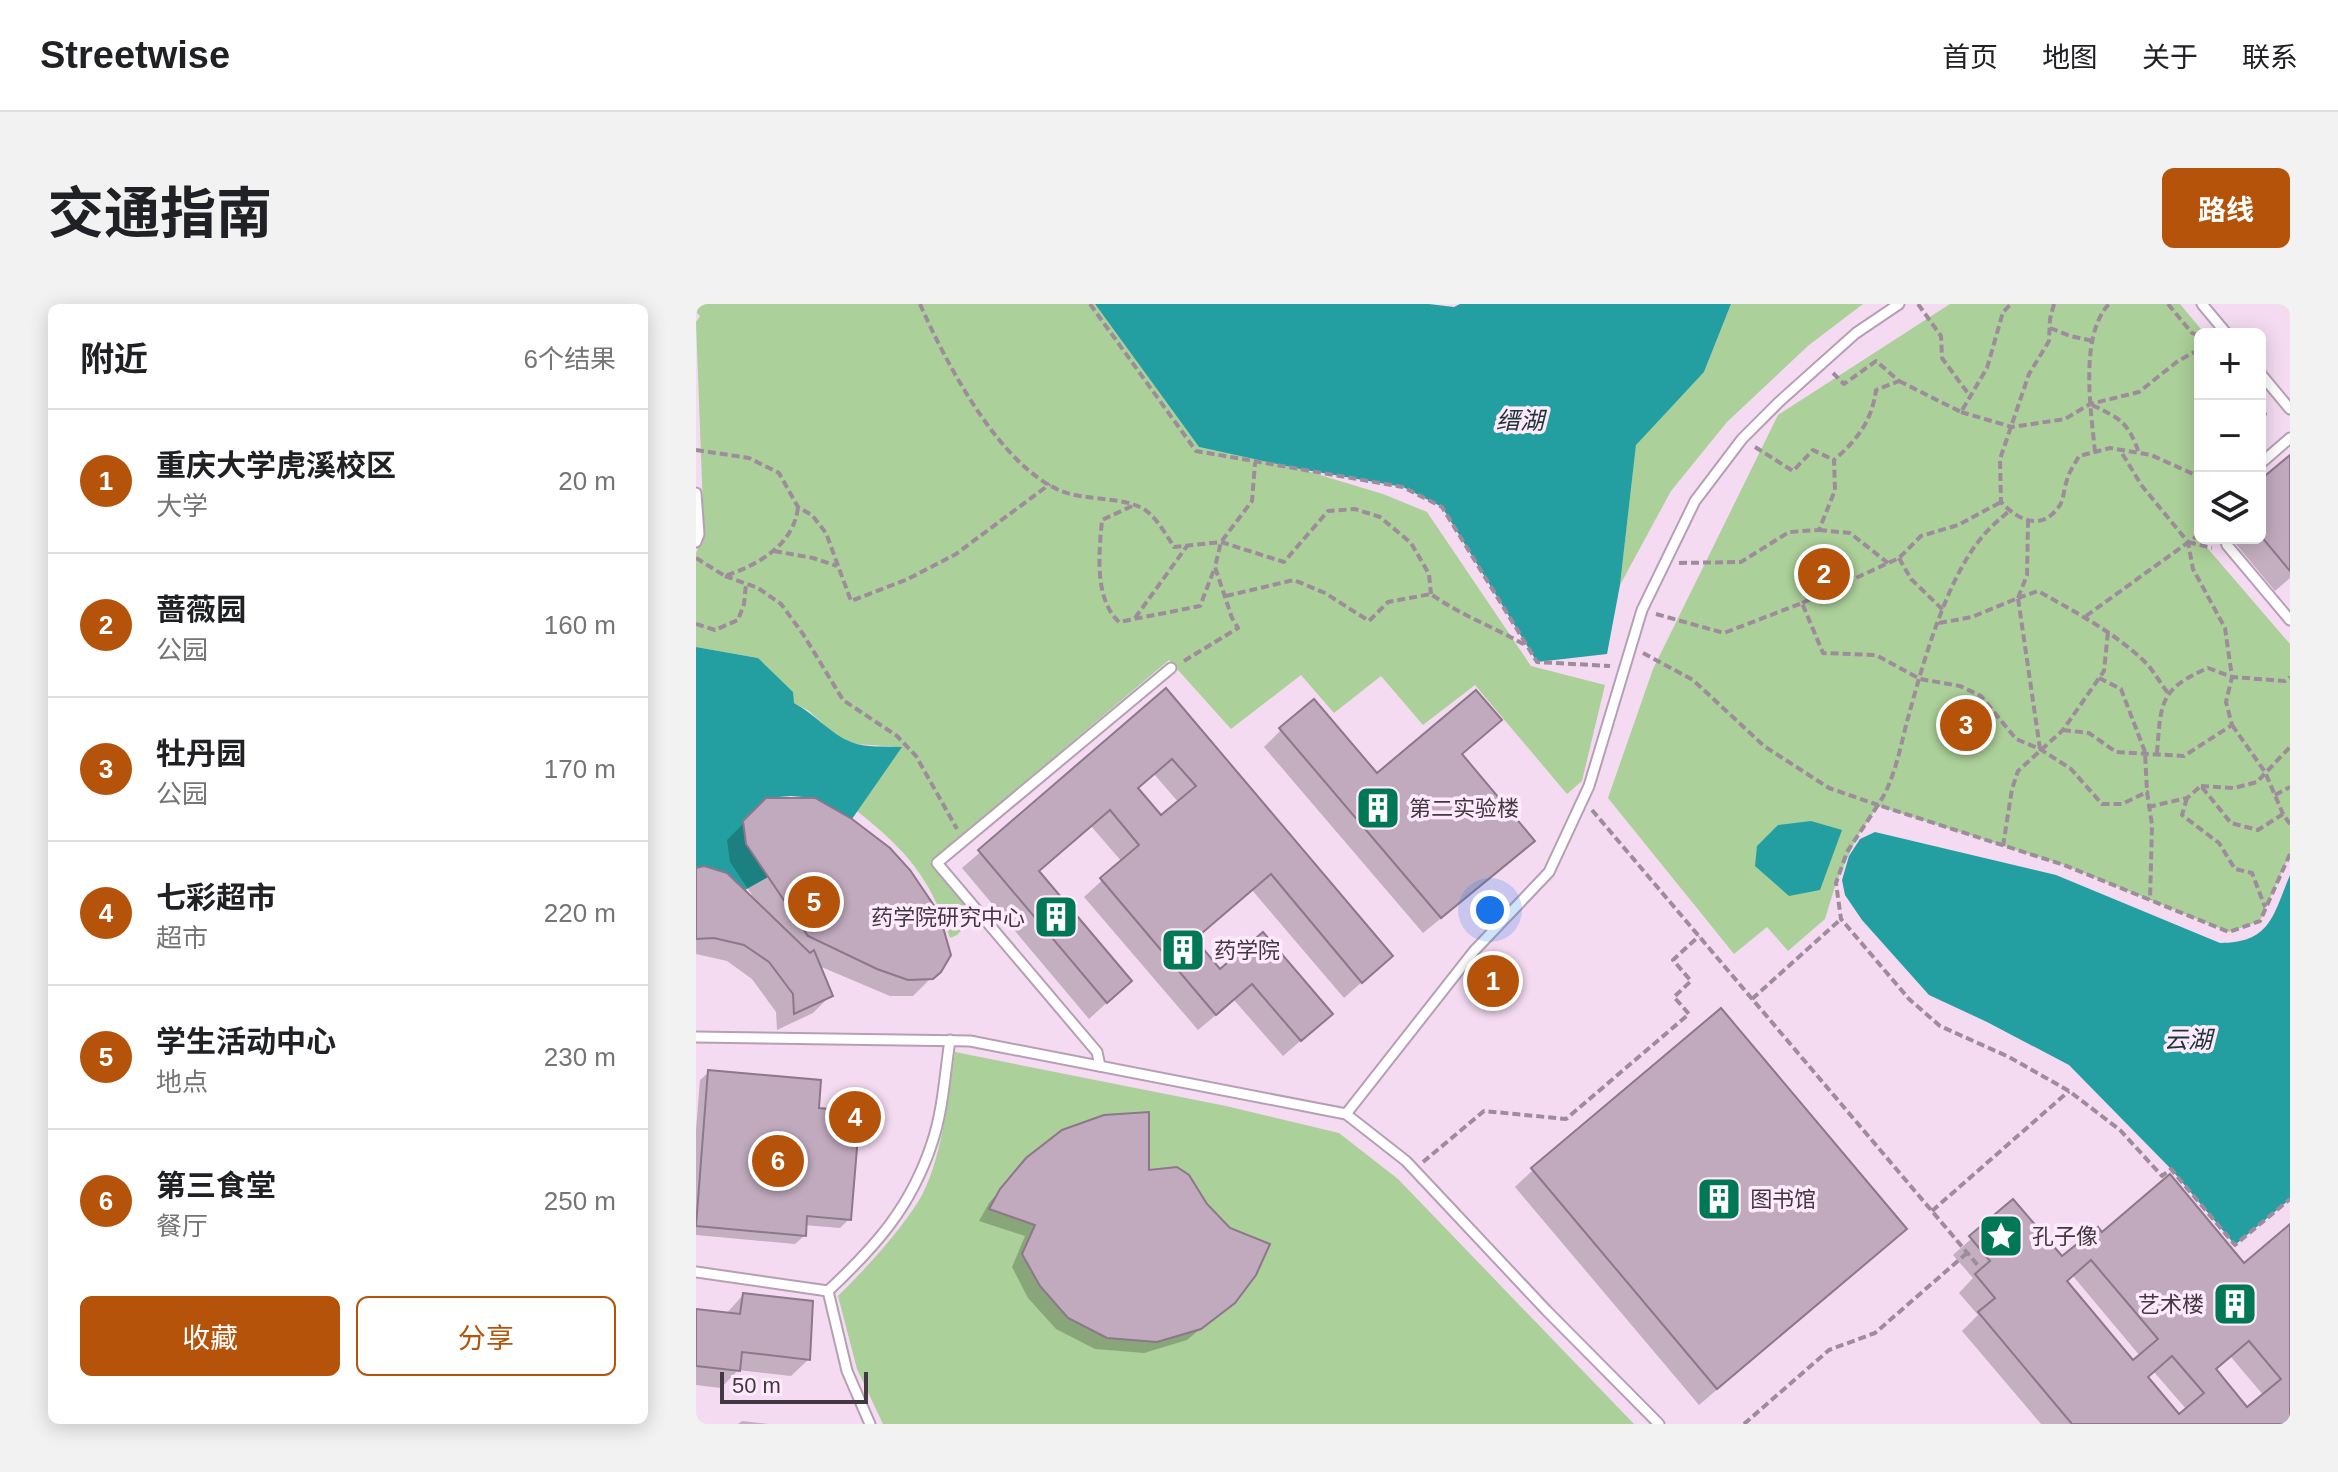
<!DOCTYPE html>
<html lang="zh">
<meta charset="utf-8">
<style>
body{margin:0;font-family:Helvetica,"Noto Sans SC",sans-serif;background:#f2f2f2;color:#202124}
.controls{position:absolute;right:24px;top:24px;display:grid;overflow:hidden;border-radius:12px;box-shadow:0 4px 20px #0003}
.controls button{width:72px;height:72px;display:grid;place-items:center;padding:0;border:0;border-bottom:2px solid #e0e0e0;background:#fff;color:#202124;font:40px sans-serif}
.scale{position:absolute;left:24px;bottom:20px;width:148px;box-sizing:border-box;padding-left:8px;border:4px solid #423841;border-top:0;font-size:22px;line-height:28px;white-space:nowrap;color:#423841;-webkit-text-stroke:6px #feeafc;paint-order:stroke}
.you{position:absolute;left:794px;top:606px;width:28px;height:28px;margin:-20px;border:6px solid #fff;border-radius:50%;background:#1a73e8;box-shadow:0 0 0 12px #1a73e833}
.badge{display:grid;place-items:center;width:52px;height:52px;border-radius:50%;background:#b45309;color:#fff;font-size:26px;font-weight:700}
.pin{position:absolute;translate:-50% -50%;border:4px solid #fff;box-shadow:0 2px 8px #0006}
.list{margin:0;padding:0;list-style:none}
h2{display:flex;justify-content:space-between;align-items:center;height:104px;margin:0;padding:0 32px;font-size:34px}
h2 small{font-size:26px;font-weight:400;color:#757577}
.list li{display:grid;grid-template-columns:52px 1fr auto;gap:24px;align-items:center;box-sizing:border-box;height:144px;padding:0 32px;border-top:2px solid #e0e0e0}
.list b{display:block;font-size:30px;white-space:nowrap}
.list p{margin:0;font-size:26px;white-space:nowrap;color:#757577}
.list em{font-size:26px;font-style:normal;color:#757577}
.actions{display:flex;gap:16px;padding:24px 32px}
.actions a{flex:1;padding:18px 0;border:2px solid #b45309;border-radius:12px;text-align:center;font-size:28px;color:#b45309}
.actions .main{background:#b45309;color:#fff}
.icon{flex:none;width:44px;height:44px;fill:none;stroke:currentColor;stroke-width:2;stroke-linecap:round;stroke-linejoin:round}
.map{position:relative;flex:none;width:1594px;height:1120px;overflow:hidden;border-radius:12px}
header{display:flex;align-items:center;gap:48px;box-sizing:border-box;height:112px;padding:0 40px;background:#fff;border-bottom:2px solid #e0e0e0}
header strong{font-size:38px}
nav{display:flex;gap:44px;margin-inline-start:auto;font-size:28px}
.intro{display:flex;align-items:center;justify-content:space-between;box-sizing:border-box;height:192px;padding:0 48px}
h1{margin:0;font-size:56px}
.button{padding:20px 36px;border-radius:12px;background:#b45309;color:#fff;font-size:28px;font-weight:700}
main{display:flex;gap:48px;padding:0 48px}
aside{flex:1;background:#fff;border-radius:12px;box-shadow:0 4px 20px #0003}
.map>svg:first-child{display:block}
.green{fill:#acd099}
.water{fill:#249fa1}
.shadow{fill:#0003;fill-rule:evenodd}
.building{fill:#c1aabe;stroke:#8d778a;stroke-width:2;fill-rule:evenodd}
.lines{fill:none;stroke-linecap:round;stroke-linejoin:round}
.service-casing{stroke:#b69fb4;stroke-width:13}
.path{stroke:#9e8c9c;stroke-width:4;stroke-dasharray:8 4;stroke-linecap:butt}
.service{stroke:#fff;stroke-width:9}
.labels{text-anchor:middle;stroke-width:7;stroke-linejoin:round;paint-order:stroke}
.poi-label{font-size:22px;fill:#423841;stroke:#feeafc;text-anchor:start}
.water-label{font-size:24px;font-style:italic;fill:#1d3636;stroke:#feeafc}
</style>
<header>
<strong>Streetwise</strong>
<nav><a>首页</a><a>地图</a><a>关于</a><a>联系</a></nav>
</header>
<div class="intro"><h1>交通指南</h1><a class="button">路线</a></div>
<main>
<aside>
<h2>附近<small>6个结果</small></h2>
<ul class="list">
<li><span class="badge">1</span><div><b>重庆大学虎溪校区</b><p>大学</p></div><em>20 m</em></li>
<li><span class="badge">2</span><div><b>蔷薇园</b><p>公园</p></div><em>160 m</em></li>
<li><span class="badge">3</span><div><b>牡丹园</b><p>公园</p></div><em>170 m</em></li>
<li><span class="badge">4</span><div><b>七彩超市</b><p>超市</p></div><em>220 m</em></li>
<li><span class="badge">5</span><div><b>学生活动中心</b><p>地点</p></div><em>230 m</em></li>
<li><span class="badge">6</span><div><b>第三食堂</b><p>餐厅</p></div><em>250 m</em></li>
</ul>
<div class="actions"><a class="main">收藏</a><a>分享</a></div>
</aside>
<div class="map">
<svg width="1594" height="1120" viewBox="0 0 1594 1120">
<rect width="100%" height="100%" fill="#f4dbf1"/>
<g class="green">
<path d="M0,0H399L503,143L604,165L687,190L731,208L835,362L909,381L886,477L871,490L779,381L727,421L685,372L638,409L605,371L535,425L473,356L234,558L279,613L261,631L254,634C235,574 209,545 161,507L205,443L158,440L136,428L113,407L98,399L62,354L0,343V249L8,231L0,18L4,12L0,8Z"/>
<polygon points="1035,0 1167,0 1113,41 1031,118 975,187 924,281 940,140 1008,68"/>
<polygon points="1254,0 1484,0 1509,30 1504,30 1504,187 1501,232 1594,340 1594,550 1564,617 1533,628 1368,561 1182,502 1161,533 1140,579 1129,615 1092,647 1071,623 1038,650 912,494 957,365 1082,111"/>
<path d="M259,748L530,802L643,829L702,875L938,1120H187L161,1065L142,992C171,963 200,932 222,898C246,859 252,793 259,748Z"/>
</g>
<g class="water">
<polygon points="399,0 733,0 758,3 764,0 1035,0 1008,68 940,141 924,281 911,350 841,358 746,203 707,183 604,165 503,143"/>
<path d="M0,343L62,354L97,388L98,399C119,410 133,429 155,438C169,444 190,442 206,443L156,515L119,494L95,492L70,494L47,516L50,540L72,573L49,586L31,569L0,564Z"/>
<polygon points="1115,517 1146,526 1124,586 1093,592 1059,562 1061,542 1082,521"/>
<path d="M1179,528L1360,571L1524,639C1575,639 1577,611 1594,571V895L1539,941L1475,865L1373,761L1291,718L1233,691L1166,616L1149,591L1146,576L1153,552L1164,535Z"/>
</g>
<g class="shadow">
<polygon points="1594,163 1594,274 1579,287 1535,234 1564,234 1564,179"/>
<path d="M470,387L695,652L648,694L556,586L497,636L524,668L567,631L617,726L587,752L538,696L502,726L388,593L426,558L395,522L341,568L416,694L393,715L266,564ZM458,470L483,499L464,514L440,485Z"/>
<polygon points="803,416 764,452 836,537 819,554 727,629 568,443 585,426 681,472"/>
<polygon points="71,496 243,666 217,692 194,692 123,662 135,691 117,709 81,726 80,708 56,675 31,657 0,650 0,566 60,597 34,558 31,536"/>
<polygon points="13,768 121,806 153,915 144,924 108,921 108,932 99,940 0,931 0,826 4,776"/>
<polygon points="331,855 451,869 537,998 491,1036 448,1049 399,1045 360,1025 332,994 316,963 329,932 283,917 293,899"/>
<polygon points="837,866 1209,925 1003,1101 819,883"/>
<path d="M1317,898L1365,955L1405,931L1548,961L1594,923V1120H1345L1266,1027L1282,1011L1263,989L1277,974L1257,951ZM1377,972L1444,1052L1437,1059L1369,978ZM1535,1053L1568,1092L1551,1106L1518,1067ZM1458,1068L1491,1106L1483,1113L1450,1075Z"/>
<polygon points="47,991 113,1055 95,1072 42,1066 25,1084 0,1081 0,1007 30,1010"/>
<polygon points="46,1117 73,1120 42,1120"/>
</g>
<g class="building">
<polygon points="1594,151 1594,267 1564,231 1564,176"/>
<path d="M470,384L697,652L666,679L575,570L499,635L524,665L567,628L637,710L605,737L556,680L520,711L404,574L443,541L414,506L343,567L436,677L411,699L282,546ZM476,455L500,482L465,511L442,484Z"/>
<polygon points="780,386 806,416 766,450 839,537 745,614 583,424 618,395 681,469"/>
<polygon points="70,494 119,494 156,515 194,544 214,566 243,609 255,651 245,668 237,675 212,676 181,665 112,632 50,540 47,517"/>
<polygon points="8,562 31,569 114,649 118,646 137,692 98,710 97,690 73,658 48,641 18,634 0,635 0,564"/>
<polygon points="1025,704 1211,925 1021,1085 835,864"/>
<polygon points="12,766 125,776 123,804 164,808 155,916 111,912 110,932 0,922"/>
<polygon points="453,808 453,866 481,863 493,871 511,900 534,924 574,940 560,971 539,999 505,1025 461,1038 411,1034 372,1014 344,982 326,950 339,921 293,905 304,885 330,854 366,826 408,811"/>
<path d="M1474,870L1548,959L1594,920V1120H1376L1282,1008L1299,994L1279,970L1294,957L1273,932L1317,895L1366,952L1402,923L1406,928ZM1395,956L1462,1035L1437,1056L1371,977ZM1553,1037L1585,1075L1551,1103L1520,1065ZM1476,1052L1508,1089L1483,1110L1452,1073Z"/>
<polygon points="47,989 117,997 114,1056 46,1048 44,1067 0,1062 0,1005 44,1010"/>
</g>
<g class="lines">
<g class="service-casing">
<g id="service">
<polyline points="1506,0 1531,30"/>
<polyline points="1564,69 1594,105"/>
<polyline points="1564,160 1594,134"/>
<polyline points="0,189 3,230 0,238"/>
<polyline points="1529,234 1531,241 1594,316"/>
<polyline points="0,733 274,737 650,810 710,857 850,1006 963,1120"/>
<polyline points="404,762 401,748 241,559 475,364"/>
<polyline points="650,810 778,647 853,568 893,482 946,306 999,197 1046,135 1083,98 1160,29 1203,0"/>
<path d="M0,968L132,987C180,942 215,903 236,839C247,807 249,769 254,736"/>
<polyline points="132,987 151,1067 174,1120"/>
</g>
</g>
<g class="path">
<path d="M224,0C250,59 303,161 365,187C389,197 435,192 453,209C463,218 471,232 478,243L525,238L588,258L632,207L659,205L684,213L715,239L733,270L735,290"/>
<polyline points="394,0 500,147 707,183 746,203 841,358 914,362"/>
<polyline points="1222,0 1245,32 1246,54 1274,92"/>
<path d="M1358,0L1354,15L1353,37L1333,70L1304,155L1305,198C1323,217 1346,228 1364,201C1368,194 1368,184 1371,176C1373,167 1379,160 1383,152L1414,144L1455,151L1504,173"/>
<polyline points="1472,0 1496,29 1504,32"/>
<polyline points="0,4 3,0"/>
<polyline points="1354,24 1374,32 1397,37"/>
<polyline points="1203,77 1265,108 1291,64 1307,8 1315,0"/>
<path d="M1396,101C1425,115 1432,118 1443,149"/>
<polyline points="1564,105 1569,110 1564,125"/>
<polyline points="1265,108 1316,123 1369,115 1394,100 1443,88 1482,57 1504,45"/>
<polyline points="1059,143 1097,167 1117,146 1138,156"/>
<polyline points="0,146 53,154 83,169 102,203 116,211 130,229 155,297 212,275 260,250 354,180"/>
<path d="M1399,148C1395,107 1383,32 1413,0"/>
<path d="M436,202L406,216C403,248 398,295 423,318L504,302L519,263"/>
<polyline points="1123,226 1154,229 1192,259"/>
<polyline points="1492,238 1516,244"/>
<polyline points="78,247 117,254 141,262"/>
<path d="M0,254L29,272C62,261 98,241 102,203"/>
<polyline points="1203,254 1215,275 1247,306"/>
<path d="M983,259L1045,258L1093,228L1123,226L1139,186L1138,156C1161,136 1176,117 1180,86L1203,77L1180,57L1148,80L1137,69"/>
<polyline points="29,272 62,284 85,300 107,330 147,396 201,432 220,452 261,525"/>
<path d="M530,292L598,276L629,289L673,317L692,298L735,290C764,311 798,323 829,341"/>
<path d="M1322,294L1342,287C1379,308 1418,328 1449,358C1458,367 1464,379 1472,389"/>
<polyline points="1322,294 1331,271 1332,218"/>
<polyline points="1106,299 1203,254 1225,232 1262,221 1305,198"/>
<polyline points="960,310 1028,329 1106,299 1127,349 1180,351 1224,375 1264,382 1285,392 1320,435 1344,445 1375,465 1406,500 1426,500 1451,488 1456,521 1454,596"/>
<polyline points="1390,312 1501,232 1504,224"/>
<polyline points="439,314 491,242"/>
<polyline points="1243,319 1276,313 1322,294 1344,445"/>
<polyline points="0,320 19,326 42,316 48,300 50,280"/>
<path d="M947,349L997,376L1068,442L1133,484L1182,501C1199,476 1204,443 1212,414C1227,359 1250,276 1286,233C1294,223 1304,215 1313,207"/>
<polyline points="488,357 542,324 536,314 519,263 525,238 556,197 559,159"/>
<polyline points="1403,374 1425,385 1449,448 1451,488"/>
<polyline points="1536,421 1569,468 1587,510"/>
<polyline points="1367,426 1393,429 1420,448 1488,452 1536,421 1530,398 1536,373 1529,324 1497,265 1492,238 1446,182 1424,146"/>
<path d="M1461,449C1465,399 1463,385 1512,364L1536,373L1589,377L1594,373"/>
<polyline points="1505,482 1538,484 1561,478 1594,443"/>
<polyline points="1579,491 1594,483"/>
<polyline points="1491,494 1486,511 1523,539 1539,565 1556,569 1569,603"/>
<polyline points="1452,503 1491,494 1505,482 1535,519 1562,526 1587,510 1594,520"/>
<polyline points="896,506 1285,965"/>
<polyline points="1307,542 1316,485 1322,467 1367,426 1408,367 1412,328"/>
<polyline points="1594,550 1564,617 1533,628 1368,561 1182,501 1151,548 1140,579 1145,615 1213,695 1244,722 1313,753 1373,787 1424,826 1466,872 1475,865 1539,941 1594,895"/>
<polyline points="1056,695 1145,615"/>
<polyline points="727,858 788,807 870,815 993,710 978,693 995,677 977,656 1003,632"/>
<polyline points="1236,907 1373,787"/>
<polyline points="1048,1120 1133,1046 1179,1029 1271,949"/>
</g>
<use href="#service" class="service"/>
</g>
<defs>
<g id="building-square" transform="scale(2.3)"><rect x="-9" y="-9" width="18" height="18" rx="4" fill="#007855" stroke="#feeafc"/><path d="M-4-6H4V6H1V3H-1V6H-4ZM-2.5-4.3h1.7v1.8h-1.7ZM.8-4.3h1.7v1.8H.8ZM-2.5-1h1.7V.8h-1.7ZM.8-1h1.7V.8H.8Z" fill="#fff"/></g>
<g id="sight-square" transform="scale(2.3)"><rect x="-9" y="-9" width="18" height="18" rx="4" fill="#007855" stroke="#feeafc"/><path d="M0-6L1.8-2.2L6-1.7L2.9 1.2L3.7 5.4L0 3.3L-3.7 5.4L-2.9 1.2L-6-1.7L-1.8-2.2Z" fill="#fff"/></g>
</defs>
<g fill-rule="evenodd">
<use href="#building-square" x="682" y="504"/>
<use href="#building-square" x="360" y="613"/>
<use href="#building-square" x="487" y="646"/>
<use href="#building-square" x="1023" y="895"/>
<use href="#sight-square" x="1305" y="932"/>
<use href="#building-square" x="1539" y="1000"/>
</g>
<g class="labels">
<g class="poi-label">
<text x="713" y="512">第二实验楼</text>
<text x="329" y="621" text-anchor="end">药学院研究中心</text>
<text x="518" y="654">药学院</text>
<text x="1054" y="903">图书馆</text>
<text x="1336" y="940">孔子像</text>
<text x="1508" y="1008" text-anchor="end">艺术楼</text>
</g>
<g class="water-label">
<text x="824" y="125">缙湖</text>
<text x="1492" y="744">云湖</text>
</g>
</g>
</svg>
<div class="controls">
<button>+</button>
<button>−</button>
<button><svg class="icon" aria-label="layers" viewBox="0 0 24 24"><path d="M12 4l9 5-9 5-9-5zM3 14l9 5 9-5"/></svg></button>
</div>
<div class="scale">50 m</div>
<div class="you"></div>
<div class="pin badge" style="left:797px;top:677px">1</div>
<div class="pin badge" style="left:1128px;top:270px">2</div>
<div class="pin badge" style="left:1270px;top:421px">3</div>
<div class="pin badge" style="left:159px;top:813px">4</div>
<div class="pin badge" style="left:118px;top:598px">5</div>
<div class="pin badge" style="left:82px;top:857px">6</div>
</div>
</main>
